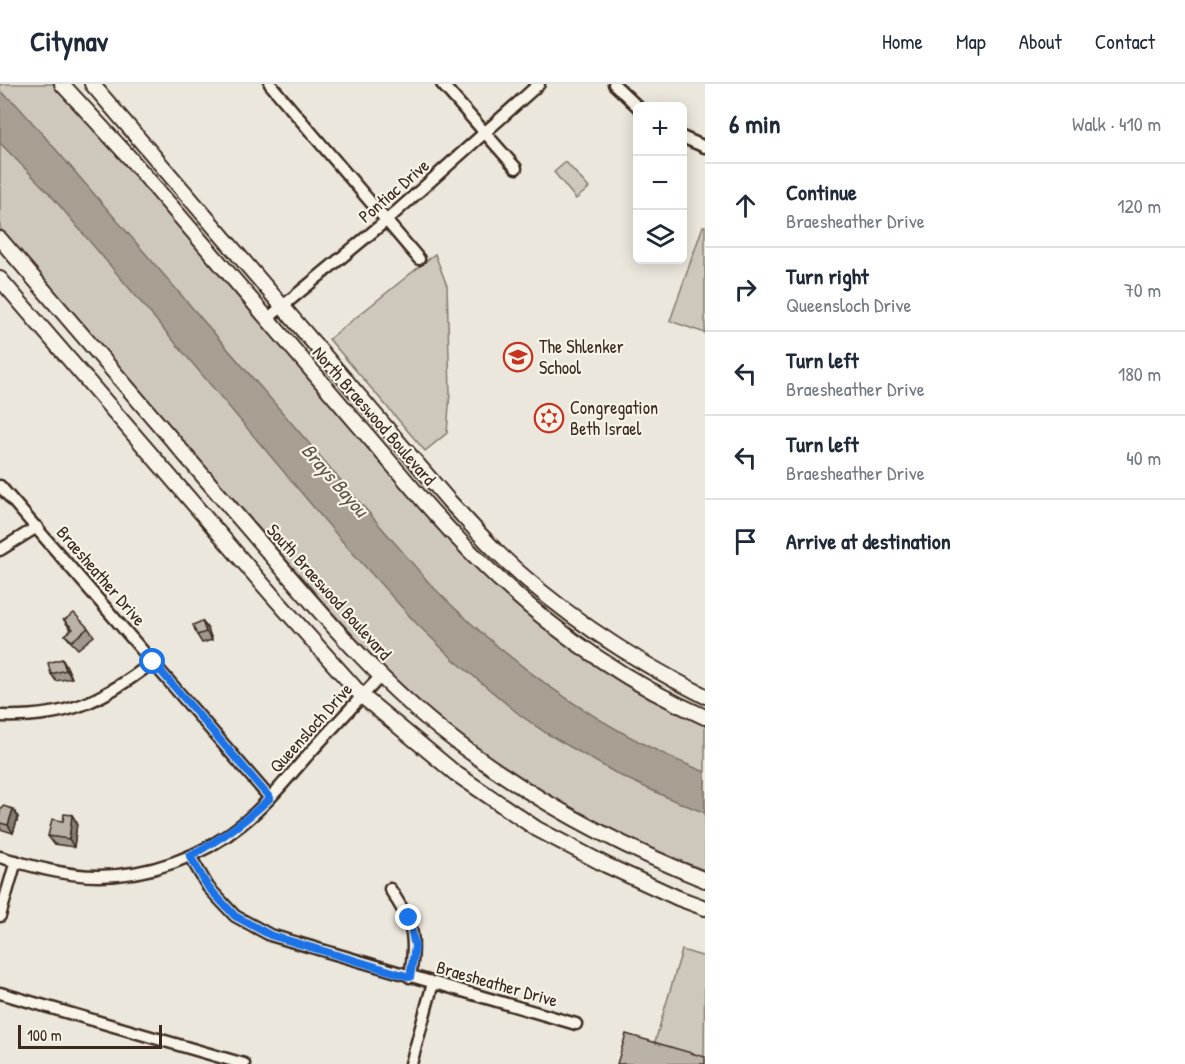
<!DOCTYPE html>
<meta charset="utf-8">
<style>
body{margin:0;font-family:"Patrick Hand",sans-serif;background:#f2f2f3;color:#1f2937}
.controls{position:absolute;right:18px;top:18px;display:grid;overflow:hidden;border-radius:9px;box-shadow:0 3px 15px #0003}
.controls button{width:54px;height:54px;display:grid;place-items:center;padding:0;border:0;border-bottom:2px solid #e0e1e3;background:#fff;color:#1f2937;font:30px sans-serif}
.scale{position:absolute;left:18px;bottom:15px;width:144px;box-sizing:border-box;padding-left:6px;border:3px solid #3b2a1e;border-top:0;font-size:16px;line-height:21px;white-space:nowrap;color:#3b2a1e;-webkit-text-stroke:4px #f7f3e8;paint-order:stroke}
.stop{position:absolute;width:18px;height:18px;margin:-14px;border:4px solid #1a73e8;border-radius:50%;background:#fff}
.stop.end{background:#1a73e8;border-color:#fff;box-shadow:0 2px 6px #0008}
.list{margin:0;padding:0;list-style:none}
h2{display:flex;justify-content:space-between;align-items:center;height:78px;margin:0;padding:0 24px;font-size:26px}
h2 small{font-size:20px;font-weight:400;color:#747a83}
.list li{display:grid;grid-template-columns:39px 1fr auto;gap:18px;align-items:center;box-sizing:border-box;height:84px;padding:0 24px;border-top:2px solid #e0e1e3}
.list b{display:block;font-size:22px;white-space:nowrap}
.list p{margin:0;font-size:20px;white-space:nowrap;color:#747a83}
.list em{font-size:20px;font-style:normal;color:#747a83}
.icon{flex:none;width:33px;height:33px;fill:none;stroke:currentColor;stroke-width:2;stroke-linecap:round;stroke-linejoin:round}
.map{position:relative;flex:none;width:705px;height:980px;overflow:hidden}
header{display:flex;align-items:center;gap:36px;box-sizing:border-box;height:84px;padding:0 30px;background:#fff;border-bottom:2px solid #e0e1e3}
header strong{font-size:28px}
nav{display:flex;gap:33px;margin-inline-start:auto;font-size:21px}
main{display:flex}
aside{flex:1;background:#fff}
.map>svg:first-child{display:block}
.green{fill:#cec8bc;stroke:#84796d;stroke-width:1.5}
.water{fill:#a89f93;stroke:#7c7064;stroke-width:1.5}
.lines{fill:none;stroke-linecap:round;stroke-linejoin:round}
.minor-casing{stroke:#3b2a1e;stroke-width:15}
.major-casing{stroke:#3b2a1e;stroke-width:18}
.minor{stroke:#f7f3e8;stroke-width:10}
.major{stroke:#f7f3e8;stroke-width:14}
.wall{fill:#a09990;stroke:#3b2a1e;stroke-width:1.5}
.shaded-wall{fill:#827d75;stroke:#3b2a1e;stroke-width:1.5}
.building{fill:#bab2a7;stroke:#3b2a1e;stroke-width:1.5}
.route{stroke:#1a73e8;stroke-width:8}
.labels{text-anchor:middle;stroke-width:4.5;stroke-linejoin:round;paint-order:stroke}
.street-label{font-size:18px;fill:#3b2a1e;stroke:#f7f3e8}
.poi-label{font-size:18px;fill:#3b2a1e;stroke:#f7f3e8;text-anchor:start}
.water-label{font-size:20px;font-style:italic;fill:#615347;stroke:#f7f3e8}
</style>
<header>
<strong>Citynav</strong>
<nav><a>Home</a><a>Map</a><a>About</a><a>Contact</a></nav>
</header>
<main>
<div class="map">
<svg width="705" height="980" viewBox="0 0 705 980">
<rect width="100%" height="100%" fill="#ece7dc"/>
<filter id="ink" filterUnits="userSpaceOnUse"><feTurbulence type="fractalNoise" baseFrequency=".0167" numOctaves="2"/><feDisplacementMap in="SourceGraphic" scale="12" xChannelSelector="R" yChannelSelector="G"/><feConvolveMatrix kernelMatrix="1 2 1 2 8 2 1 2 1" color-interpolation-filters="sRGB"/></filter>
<g filter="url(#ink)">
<g class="green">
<path d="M0,0H58L506,511C566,562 634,606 705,640V786C601,749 504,690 420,618C385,587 353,552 322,517L0,144Z"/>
<polygon points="566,78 589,104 576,115 554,88"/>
<polygon points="703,142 705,142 705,249 670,237"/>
<polygon points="435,170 447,202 450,308 447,349 425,367 329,255"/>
<polygon points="682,866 705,873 704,976 654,961"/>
</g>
<path class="water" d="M0,7L15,19L39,46L431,501C510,581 600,646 705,688V729L673,716L621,692L546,649L520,631L453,575L415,538L342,457L49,109L0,59Z"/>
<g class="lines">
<g class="minor-casing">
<g id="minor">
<polyline points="270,0 419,175"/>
<polyline points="442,0 516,84"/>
<polyline points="614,0 638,23"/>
<polyline points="682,53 705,63"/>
<polyline points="267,235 387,136 539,0"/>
<polyline points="0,402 270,714"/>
<polyline points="0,466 37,443"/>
<path d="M0,632C67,634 101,618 153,578"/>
<polyline points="190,772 208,803 235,832 270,851 576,940"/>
<path d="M0,773C31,782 65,792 98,792C148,792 202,773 241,741C266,721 286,696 307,672C332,645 356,618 381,592"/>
<path d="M390,805C413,841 417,850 410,893"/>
<polyline points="0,832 16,777"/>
<polyline points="0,909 244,980"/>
<polyline points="411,980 433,899"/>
</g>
</g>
<g class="major-casing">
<g id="major">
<path d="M62,0L129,73L426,420C504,509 595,585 705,633"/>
<path d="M92,0L449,417C465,434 480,451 496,467C557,527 629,574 705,612"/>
<path d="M0,155C79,248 160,341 240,435C303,508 365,585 440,645C520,709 610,758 705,796"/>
<polyline points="0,195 272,511 362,612 455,689 537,745 606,781 678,814 705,824"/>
</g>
</g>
<use href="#minor" class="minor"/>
<use href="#major" class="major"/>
</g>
<g class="wall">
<polygon points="64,536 88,544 94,552 78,565 71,558 65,551 71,546"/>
<polygon points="202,537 208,545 212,556 202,559 197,551"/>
<polygon points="67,583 72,594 56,597 51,590"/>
<polygon points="0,724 13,725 18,733 13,749 0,745"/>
<polygon points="72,731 77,739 74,763 54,760 48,752 63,737"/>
</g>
<g class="shaded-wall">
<polygon points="202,537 208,545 212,556 206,548"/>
<polygon points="62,575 67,583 72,594 66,586"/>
<polygon points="13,725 18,733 13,749 8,741"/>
<polygon points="72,731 77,739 74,763 69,755"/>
</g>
<g class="building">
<polygon points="74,529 88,544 72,557 65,551 73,545 64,536"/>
<polygon points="202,537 206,548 197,551 193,541"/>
<polygon points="62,575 66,586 51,590 48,579"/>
<polygon points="3,722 13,725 8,741 0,739 0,724 2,725"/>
<polygon points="64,730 72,731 69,755 48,752 52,735 63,737"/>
<polygon points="626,950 705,973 705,980 617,980"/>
</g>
</g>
<g class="lines" filter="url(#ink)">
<path class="route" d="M153,578L270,714C243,739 223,754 190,772L208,803L235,832L270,851L410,893L415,863L409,834"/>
</g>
<defs>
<g id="school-ring" transform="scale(1.5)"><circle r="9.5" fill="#f7f3e8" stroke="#c8321e" stroke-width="1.5"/><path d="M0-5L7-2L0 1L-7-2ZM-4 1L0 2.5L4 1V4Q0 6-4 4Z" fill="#c8321e"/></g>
<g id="synagogue-ring" transform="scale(1.5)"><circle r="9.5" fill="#f7f3e8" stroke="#c8321e" stroke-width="1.5"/><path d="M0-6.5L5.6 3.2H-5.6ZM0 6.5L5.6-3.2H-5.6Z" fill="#c8321e"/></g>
</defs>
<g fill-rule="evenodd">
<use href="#school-ring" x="518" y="273"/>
<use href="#synagogue-ring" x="549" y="334"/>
</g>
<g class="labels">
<g class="street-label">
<text transform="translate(394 107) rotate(-41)" y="6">Pontiac Drive</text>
<text transform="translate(374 332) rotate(49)" y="6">North Braeswood Boulevard</text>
<text transform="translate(101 492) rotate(49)" y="6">Braesheather Drive</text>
<text transform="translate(329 508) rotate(48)" y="6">South Braeswood Boulevard</text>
<text transform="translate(311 644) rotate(-48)" y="6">Queensloch Drive</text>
<text transform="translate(497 900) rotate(16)" y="6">Braesheather Drive</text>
</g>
<g class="poi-label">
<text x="539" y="269">The Shlenker<tspan x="539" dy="21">School</tspan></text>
<text x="570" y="330">Congregation<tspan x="570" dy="21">Beth Israel</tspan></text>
</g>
<g class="water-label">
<text transform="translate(335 396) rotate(49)" y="7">Brays Bayou</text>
</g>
</g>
</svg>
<div class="controls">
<button>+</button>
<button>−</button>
<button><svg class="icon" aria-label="layers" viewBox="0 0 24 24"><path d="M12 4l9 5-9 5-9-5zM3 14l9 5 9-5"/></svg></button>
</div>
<div class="scale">100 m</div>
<div class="stop" style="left:153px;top:578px"></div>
<div class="stop end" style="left:409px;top:834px"></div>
</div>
<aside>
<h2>6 min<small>Walk · 410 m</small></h2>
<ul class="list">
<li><svg class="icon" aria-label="ahead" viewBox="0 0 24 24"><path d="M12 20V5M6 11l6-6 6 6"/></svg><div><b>Continue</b><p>Braesheather Drive</p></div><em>120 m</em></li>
<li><svg class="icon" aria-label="right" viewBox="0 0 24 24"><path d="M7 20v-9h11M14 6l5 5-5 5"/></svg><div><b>Turn right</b><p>Queensloch Drive</p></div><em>70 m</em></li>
<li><svg class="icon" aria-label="left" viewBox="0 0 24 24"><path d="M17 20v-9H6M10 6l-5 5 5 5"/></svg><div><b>Turn left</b><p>Braesheather Drive</p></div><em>180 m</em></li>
<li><svg class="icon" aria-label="left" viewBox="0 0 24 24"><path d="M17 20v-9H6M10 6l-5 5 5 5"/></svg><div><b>Turn left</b><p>Braesheather Drive</p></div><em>40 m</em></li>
<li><svg class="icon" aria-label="arrive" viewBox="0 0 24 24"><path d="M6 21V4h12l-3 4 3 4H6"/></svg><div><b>Arrive at destination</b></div></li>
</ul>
</aside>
</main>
